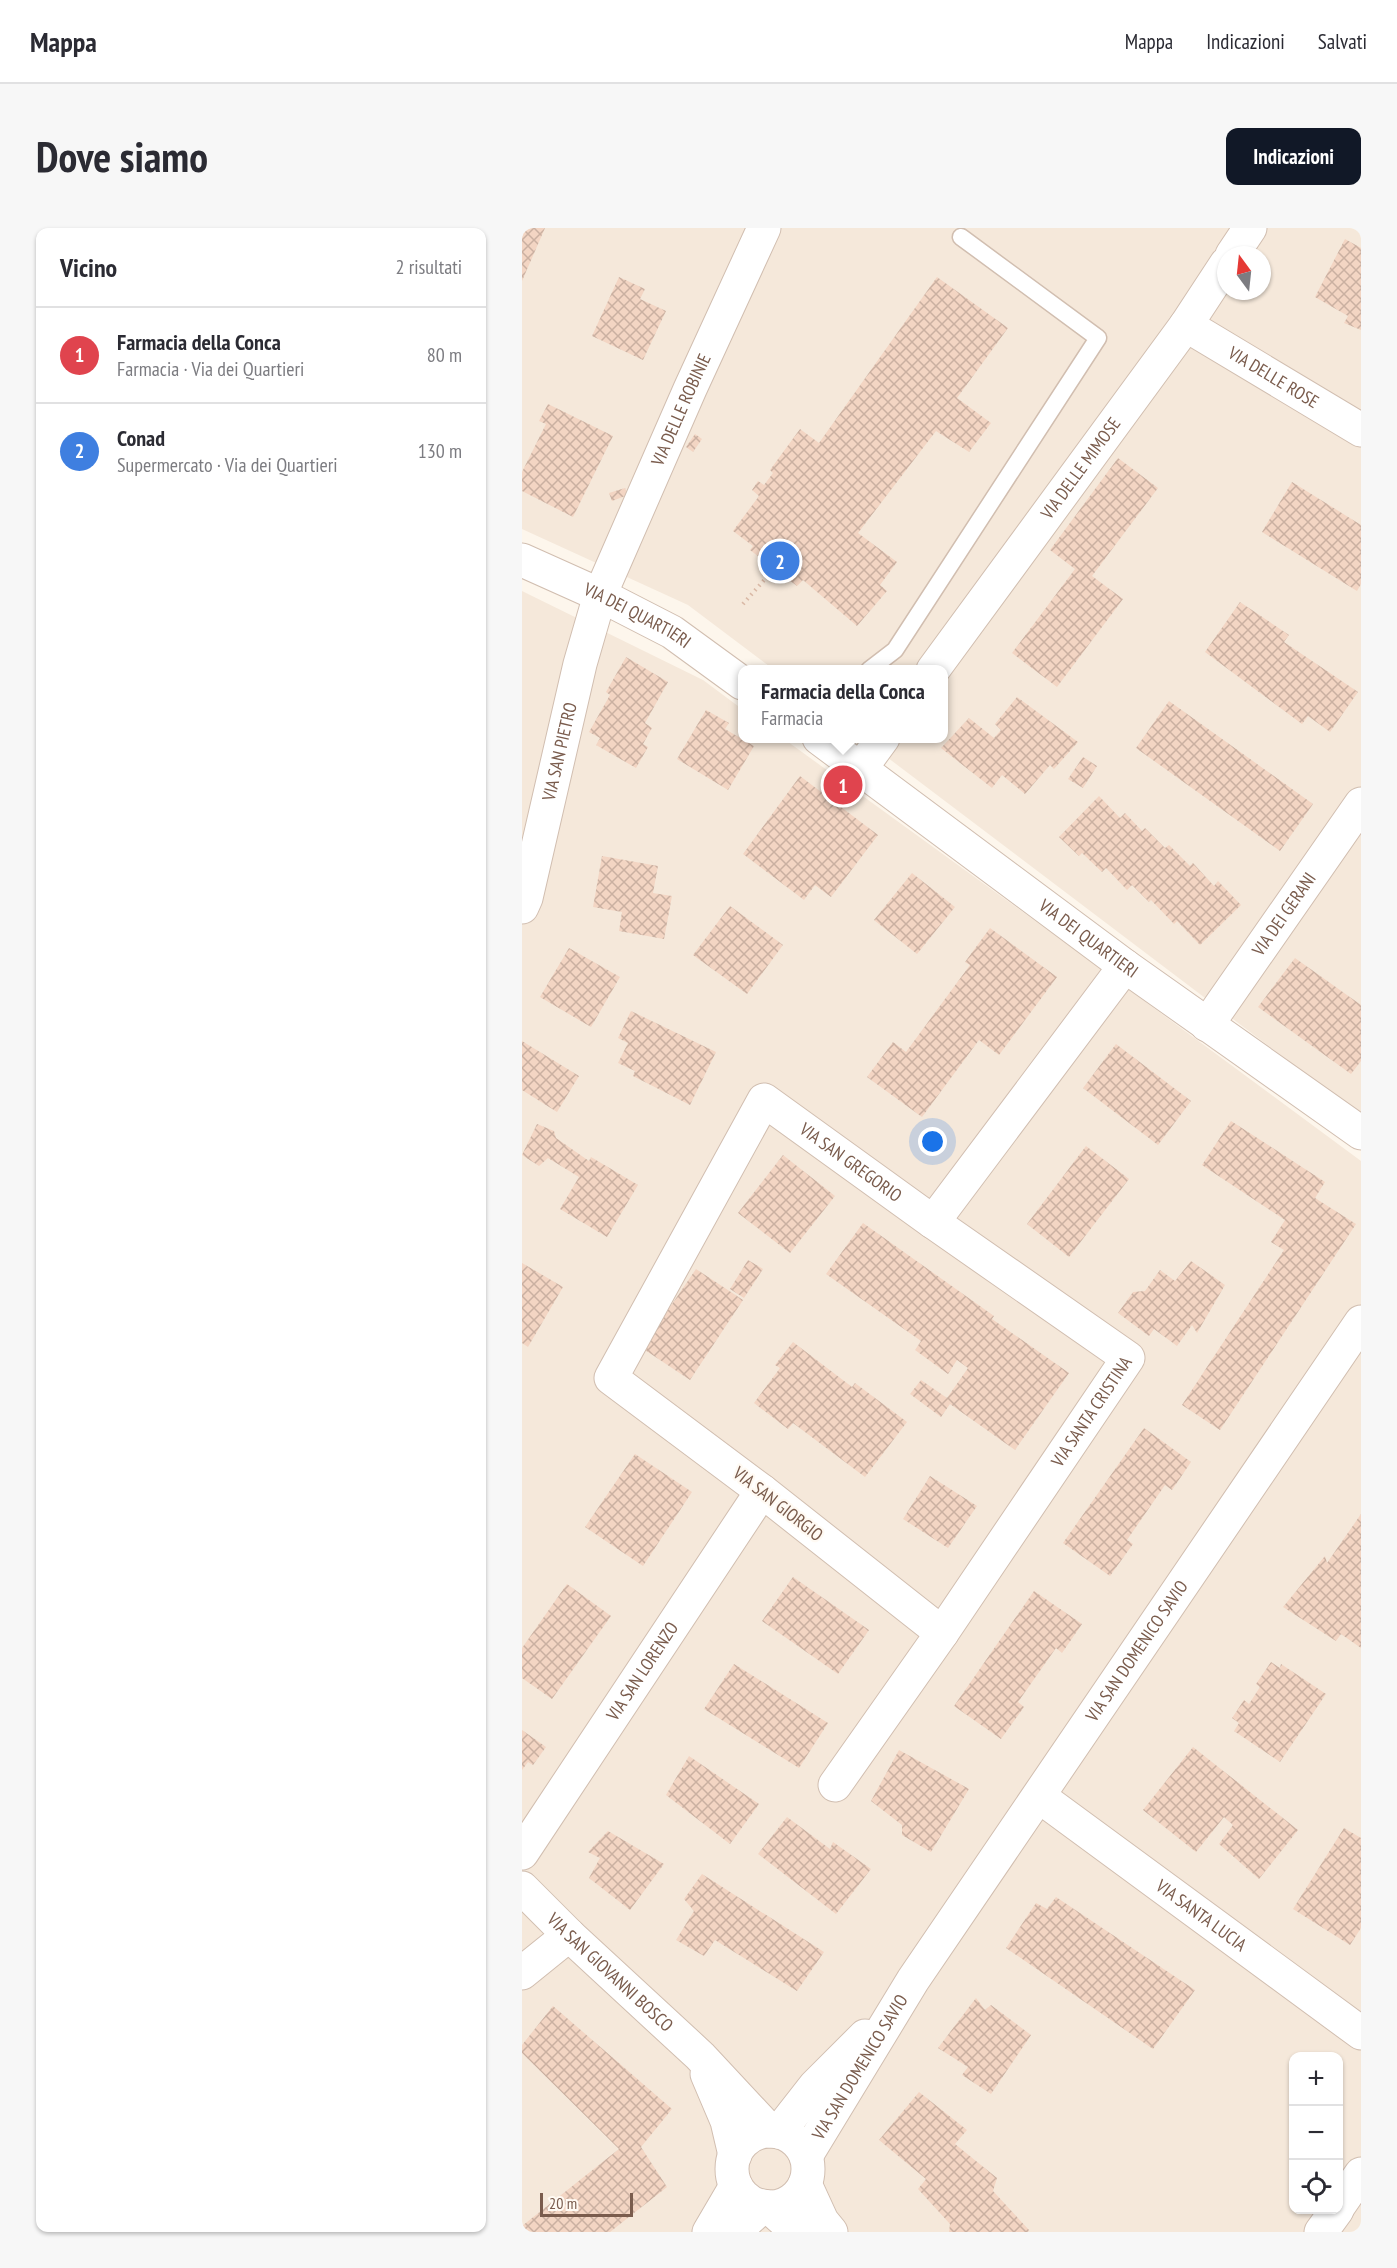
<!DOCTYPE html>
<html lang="it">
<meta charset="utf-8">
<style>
body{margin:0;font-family:"PT Sans Narrow",sans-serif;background:#f7f7f7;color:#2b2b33}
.controls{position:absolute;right:18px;bottom:18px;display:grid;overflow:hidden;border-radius:12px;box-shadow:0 2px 4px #0004}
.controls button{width:54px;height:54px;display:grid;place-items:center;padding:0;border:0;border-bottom:2px solid #e1e1e2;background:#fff;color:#2b2b33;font:30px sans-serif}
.compass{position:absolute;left:695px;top:18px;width:54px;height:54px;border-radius:50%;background:#fff;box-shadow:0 2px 4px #0004;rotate:345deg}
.scale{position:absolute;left:18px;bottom:15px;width:93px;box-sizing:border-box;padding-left:6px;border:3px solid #7a5c4d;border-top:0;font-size:16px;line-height:21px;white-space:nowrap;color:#7a5c4d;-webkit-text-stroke:4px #fffaf3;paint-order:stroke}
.you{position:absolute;left:411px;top:914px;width:21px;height:21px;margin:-15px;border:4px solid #fff;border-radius:50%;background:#1a73e8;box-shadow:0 0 0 9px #1a73e833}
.badge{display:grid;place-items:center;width:39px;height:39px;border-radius:50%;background:#111827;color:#fff;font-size:20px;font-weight:700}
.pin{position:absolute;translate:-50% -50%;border:3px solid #fff;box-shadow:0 2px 6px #0006}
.popup{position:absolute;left:216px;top:437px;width:210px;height:78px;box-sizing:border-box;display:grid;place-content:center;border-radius:12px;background:#fff;filter:drop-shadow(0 2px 4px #0005);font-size:20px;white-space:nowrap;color:#7c7c81}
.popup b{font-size:22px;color:#2b2b33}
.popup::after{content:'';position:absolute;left:50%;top:100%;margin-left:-12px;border:12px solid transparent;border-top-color:#fff}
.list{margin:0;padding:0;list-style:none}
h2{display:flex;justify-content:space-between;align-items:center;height:78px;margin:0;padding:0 24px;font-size:26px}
h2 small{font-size:20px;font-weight:400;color:#7c7c81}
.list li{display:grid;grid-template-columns:39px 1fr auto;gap:18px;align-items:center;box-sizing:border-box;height:96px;padding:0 24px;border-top:2px solid #e1e1e2}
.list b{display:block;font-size:22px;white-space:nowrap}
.list p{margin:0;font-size:20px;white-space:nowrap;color:#7c7c81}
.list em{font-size:20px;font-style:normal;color:#7c7c81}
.icon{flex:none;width:33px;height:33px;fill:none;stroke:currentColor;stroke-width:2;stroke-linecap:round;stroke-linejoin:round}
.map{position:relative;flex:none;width:839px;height:2004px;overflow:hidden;border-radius:12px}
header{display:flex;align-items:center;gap:36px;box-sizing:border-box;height:84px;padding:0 30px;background:#fff;border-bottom:2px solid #e1e1e2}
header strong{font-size:28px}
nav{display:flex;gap:33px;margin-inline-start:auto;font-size:21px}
.intro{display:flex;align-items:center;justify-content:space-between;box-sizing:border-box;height:144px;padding:0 36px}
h1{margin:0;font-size:42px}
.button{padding:15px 27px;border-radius:12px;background:#111827;color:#fff;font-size:21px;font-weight:700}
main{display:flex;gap:36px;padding:0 36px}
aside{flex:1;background:#fff;border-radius:12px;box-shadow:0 2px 4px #0004}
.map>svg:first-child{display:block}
.residential{fill:#f5e8da;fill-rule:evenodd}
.building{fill:url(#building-cross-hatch)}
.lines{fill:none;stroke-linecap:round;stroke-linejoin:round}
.service-casing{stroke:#d1beb0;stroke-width:19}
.minor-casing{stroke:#d1beb0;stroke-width:35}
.tertiary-casing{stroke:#d1beb0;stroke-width:35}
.path{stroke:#d9b8a5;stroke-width:4;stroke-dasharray:1.5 4.5;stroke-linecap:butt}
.service{stroke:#fff;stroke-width:16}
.minor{stroke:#fff;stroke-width:33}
.tertiary{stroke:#fff;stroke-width:33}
.labels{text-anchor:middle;stroke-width:4.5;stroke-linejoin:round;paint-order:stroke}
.street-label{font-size:18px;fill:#7a5c4d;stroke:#fffaf3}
</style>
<header>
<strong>Mappa</strong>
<nav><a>Mappa</a><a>Indicazioni</a><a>Salvati</a></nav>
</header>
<div class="intro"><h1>Dove siamo</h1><a class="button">Indicazioni</a></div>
<main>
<aside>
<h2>Vicino<small>2 risultati</small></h2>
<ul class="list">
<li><span class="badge" style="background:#e0444e">1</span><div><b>Farmacia della Conca</b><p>Farmacia · Via dei Quartieri</p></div><em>80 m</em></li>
<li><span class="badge" style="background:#3f7fe0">2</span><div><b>Conad</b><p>Supermercato · Via dei Quartieri</p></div><em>130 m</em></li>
</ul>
</aside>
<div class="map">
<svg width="839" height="2004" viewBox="0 0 839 2004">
<defs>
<pattern id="building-cross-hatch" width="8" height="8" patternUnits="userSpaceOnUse" patternTransform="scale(1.5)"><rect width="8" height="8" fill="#f3d5c3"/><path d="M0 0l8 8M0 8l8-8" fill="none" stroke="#cab0a1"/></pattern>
</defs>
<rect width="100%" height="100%" fill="#fdf6ec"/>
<g class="residential">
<path d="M0,0H839V888L341,511L422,510V442L251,441L166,377L0,301ZM704,27H740V63H704Z"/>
<path d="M0,363L181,452L220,481V510L262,511L556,724L839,933V2004H0ZM772,1828H816V1982H772Z"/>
</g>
<g class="building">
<polygon points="0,0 23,0 0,53"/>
<polygon points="823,11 839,20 839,102 822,95 826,88 793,69"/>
<polygon points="97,49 123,61 118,71 144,83 121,132 70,108"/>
<polygon points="415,49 486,100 435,170 469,195 447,224 414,203 336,305 375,334 358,357 365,363 335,398 281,352 275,358 228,322 231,318 211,303 237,268 230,262 236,253 242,257 251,245 248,242 278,201 297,215"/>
<polygon points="26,176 91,208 51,289 0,263 0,244 24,196 17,193"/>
<polygon points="173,206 180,211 171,224 164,219"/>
<polygon points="596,230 636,260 570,348 601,371 535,459 490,425 553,341 528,322"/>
<polygon points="770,254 839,297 839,356 835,363 740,304"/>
<polygon points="103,260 106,267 90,273 87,265"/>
<polygon points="718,374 767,407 762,414 836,464 808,504 786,488 780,496 683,424"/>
<polygon points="104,429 146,454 123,495 130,500 121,516 126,519 114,540 74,517 78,510 67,504 88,467 84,464"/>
<polygon points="495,469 556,514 532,541 528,537 503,566 480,547 470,560 419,520 447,490 472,510 479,502 473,496"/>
<polygon points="647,473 791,576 758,623 614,520"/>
<polygon points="184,482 207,495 203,501 232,518 206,562 155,531"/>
<polygon points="561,529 575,538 561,560 546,551"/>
<polygon points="278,548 356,607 309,669 293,657 282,672 221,626"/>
<polygon points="577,568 598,590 603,585 620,603 623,600 643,620 647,617 668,638 671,635 692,658 696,653 719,677 678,717 655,693 652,696 629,672 627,674 610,657 605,662 584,640 580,644 560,625 557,628 537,609"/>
<polygon points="80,628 136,638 131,665 150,668 142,711 97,703 100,684 71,679"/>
<polygon points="390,645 433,679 395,726 352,692"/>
<polygon points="208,678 261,717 225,766 171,727"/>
<polygon points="468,700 535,749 477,827 457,812 400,889 345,849 371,814 384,824 448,737 443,734"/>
<polygon points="47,720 98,749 69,799 18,769"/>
<polygon points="773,730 839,777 839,833 829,846 736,779"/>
<polygon points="109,783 194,824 168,877 111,848 113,843 96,835 106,815 96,810"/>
<polygon points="0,813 57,848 35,884 0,862"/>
<polygon points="594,816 669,873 636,917 561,860"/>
<polygon points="709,893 803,954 793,970 834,996 698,1202 660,1177 762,1022 749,1014 763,992 680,937"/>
<polygon points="15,896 32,903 34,910 67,933 69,929 116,957 85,1009 38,981 57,949 26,930 17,938 0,927"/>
<polygon points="564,918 607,951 547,1029 505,996"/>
<polygon points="261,927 313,968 268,1025 216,985"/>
<polygon points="341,995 472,1088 470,1091 547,1145 493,1222 428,1176 419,1189 388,1166 399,1152 425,1170 446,1140 435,1132 426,1146 393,1122 399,1113 304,1046"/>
<polygon points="226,1032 241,1041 222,1070 208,1061"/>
<polygon points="669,1033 703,1057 675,1105 670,1097 655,1118 632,1101 627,1108 596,1085 611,1064 623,1063 638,1042 653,1053"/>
<polygon points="0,1035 41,1059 6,1119 0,1115"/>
<polygon points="174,1041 221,1072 168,1152 120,1120"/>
<polygon points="271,1114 330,1159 333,1155 385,1194 343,1249 271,1195 266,1201 232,1175 258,1140 253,1137"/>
<polygon points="622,1200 669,1234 650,1262 643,1257 605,1312 611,1316 588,1348 541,1315"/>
<polygon points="113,1226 170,1264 121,1338 63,1299"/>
<polygon points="408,1248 455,1278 426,1320 381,1291"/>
<polygon points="839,1286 839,1420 819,1406 814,1413 761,1379 803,1328 805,1335"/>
<polygon points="271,1349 347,1402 316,1446 240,1393"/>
<polygon points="45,1356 89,1388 30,1471 0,1450 0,1420"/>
<polygon points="512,1363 560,1396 540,1425 534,1420 496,1474 502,1479 479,1511 432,1478"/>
<polygon points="749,1434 758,1440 759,1436 804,1466 758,1534 712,1503 717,1495 710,1490 722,1472 727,1476 738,1459 734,1456"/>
<polygon points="212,1436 306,1495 277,1540 182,1481"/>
<polygon points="0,1502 24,1519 11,1537 6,1534 0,1542"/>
<polygon points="671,1519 776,1602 737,1651 697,1616 711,1597 702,1589 674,1624 621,1582"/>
<polygon points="377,1522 447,1561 409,1624 380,1607 380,1597 349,1573"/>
<polygon points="167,1528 237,1576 208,1616 144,1567"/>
<polygon points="265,1589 308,1621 311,1614 349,1641 314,1686 236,1626"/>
<polygon points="822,1600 839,1610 839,1700 828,1717 771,1681"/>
<polygon points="86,1603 142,1636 108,1682 67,1650 78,1630 66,1624"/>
<polygon points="180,1646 302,1724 275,1763 193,1712 182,1728 154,1712 172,1683 162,1671"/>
<polygon points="534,1669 673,1762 631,1821 484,1720 514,1675 525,1681"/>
<polygon points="454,1770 463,1782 469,1777 509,1807 469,1866 440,1847 446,1839 416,1820"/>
<polygon points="31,1778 150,1881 119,1919 145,1959 88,2004 0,2004 0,1998 97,1921 0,1825 0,1817"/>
<polygon points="397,1864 445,1902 433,1916 475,1950 471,1963 507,2002 506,2004 427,2004 428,1996 396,1961 404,1951 357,1912"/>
</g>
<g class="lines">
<g class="service-casing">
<polyline id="service" points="347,442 373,422 576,110 439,9"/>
</g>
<g class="minor-casing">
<g id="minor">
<polyline points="710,27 728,0"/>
<path id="s1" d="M664,97L839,202"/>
<path id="s2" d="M411,442L664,97L704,36"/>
<polyline points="339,540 361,510"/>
<path id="s3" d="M0,679L4,670L58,436L78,367L168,161L242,0"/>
<path id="s4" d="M685,797L839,576"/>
<path id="s5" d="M420,1405L240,1263L89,1150L242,872L411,994L603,738"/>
<path id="s6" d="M313,1557L420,1405L606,1130L411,994"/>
<path id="s7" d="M518,1569L839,1805"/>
<path id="s8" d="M0,1625L240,1263"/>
<path id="s9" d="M0,1660L47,1707L178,1828L248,1903"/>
<polyline points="0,1745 47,1707"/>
<polyline points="185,1846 205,1893 213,1927"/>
<circle cx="248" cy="1941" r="38"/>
<polyline points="257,1904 293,1858 343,1808"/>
<path id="s10" d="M284,1928L391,1752L839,1094"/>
<polyline points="283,1956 300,1993 309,2004"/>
<polyline points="247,1979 275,2004"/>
<polyline points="816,1979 839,1946"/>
<polyline points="187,2004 214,1958"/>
<polyline points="212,2004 241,1978"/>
<polyline points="799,2004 815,1982"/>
</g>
</g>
<g class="tertiary-casing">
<g id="tertiary">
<path id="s11" d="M0,332L78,367L150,404L220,455"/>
<path id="s12" d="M297,510L603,738L839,905"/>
</g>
</g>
<polyline class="path" points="221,376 252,341"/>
<use href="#service" class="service"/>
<use href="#minor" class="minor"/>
<use href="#tertiary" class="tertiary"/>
</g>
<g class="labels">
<g class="street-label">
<text dy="6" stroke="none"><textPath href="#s1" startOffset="102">VIA DELLE ROSE</textPath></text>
<text dy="6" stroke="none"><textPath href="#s3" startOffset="524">VIA DELLE ROBINIE</textPath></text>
<text dy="6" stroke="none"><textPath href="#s2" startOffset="250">VIA DELLE MIMOSE</textPath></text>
<text dy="6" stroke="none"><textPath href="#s11" startOffset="128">VIA DEI QUARTIERI</textPath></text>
<text dy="6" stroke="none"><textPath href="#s3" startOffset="160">VIA SAN PIETRO</textPath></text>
<text dy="6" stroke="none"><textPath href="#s4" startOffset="135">VIA DEI GERANI</textPath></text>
<text dy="6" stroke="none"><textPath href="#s12" startOffset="336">VIA DEI QUARTIERI</textPath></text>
<text dy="6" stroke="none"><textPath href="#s5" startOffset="842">VIA SAN GREGORIO</textPath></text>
<text dy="6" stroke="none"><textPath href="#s6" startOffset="453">VIA SANTA CRISTINA</textPath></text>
<text transform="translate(256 1276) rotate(38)" y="6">VIA SAN GIORGIO</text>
<text dy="6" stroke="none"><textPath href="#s10" startOffset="604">VIA SAN DOMENICO SAVIO</textPath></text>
<text dy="6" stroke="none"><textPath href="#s8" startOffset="218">VIA SAN LORENZO</textPath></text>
<text dy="6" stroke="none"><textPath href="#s7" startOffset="200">VIA SANTA LUCIA</textPath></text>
<text dy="6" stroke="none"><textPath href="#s9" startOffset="122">VIA SAN GIOVANNI BOSCO</textPath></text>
<text dy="6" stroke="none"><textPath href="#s10" startOffset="104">VIA SAN DOMENICO SAVIO</textPath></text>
</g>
</g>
</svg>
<div class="controls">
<button>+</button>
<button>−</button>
<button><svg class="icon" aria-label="locate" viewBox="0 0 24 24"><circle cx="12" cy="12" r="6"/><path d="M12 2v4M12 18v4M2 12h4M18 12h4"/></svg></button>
</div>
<svg class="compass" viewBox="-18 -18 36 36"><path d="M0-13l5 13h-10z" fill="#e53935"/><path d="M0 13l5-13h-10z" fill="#7c7c81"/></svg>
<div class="scale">20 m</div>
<div class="you"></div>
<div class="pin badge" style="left:321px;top:557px;background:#e0444e">1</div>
<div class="popup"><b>Farmacia della Conca</b>Farmacia</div>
<div class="pin badge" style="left:258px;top:333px;background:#3f7fe0">2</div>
</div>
</main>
